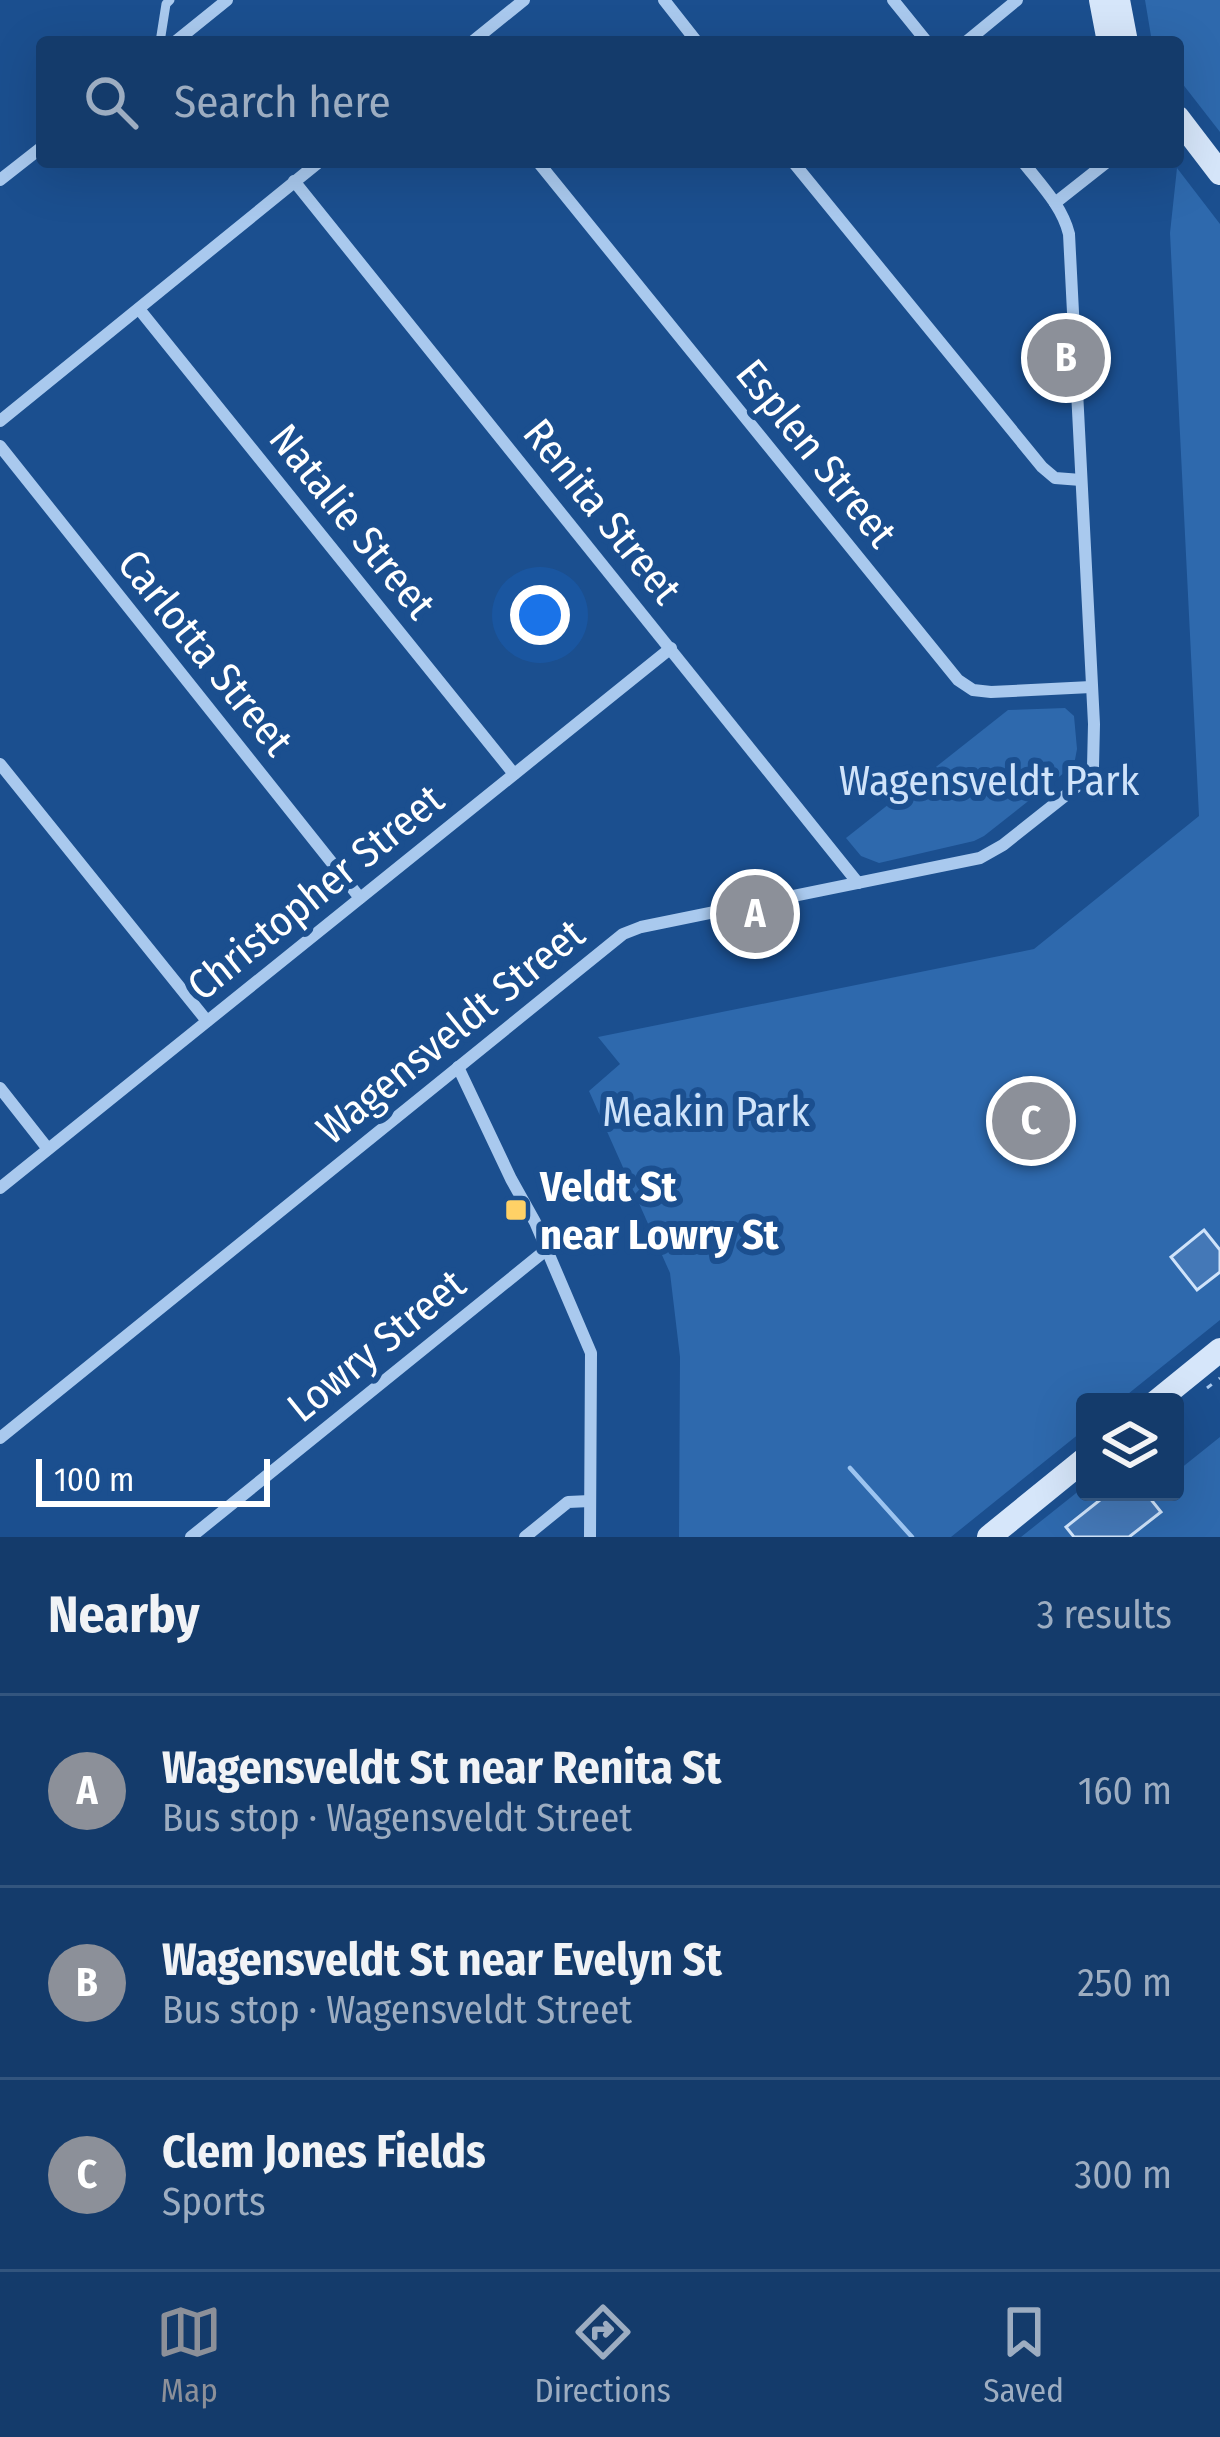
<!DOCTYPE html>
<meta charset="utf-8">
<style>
body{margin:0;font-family:"Fira Sans Condensed",sans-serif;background:#214673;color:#f1f3f6}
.controls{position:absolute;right:36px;bottom:36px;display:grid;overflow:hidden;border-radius:12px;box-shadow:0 12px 48px #0002}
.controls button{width:108px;height:108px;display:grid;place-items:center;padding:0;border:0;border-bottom:3px solid #33557e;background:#143b6b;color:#f1f3f6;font:60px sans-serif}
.scale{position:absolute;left:36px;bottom:30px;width:234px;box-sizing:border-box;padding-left:12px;border:6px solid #fff;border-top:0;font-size:33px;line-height:42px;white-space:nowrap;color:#fff;-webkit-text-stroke:9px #1b4f8f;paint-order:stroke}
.you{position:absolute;left:540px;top:615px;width:42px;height:42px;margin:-30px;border:9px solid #fff;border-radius:50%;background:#1a73e8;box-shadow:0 0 0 18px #1a73e833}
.badge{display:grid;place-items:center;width:78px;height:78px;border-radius:50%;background:#8c9099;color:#fff;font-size:39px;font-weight:700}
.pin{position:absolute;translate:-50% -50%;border:6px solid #fff;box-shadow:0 3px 12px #0006}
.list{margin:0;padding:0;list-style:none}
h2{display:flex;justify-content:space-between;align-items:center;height:156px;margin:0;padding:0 48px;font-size:51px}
h2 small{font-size:39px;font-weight:400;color:#9dadc1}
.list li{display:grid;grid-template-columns:78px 1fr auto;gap:36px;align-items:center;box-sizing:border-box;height:192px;padding:0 48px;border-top:3px solid #33557e}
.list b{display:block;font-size:45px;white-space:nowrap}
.list p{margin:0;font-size:39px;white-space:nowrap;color:#9dadc1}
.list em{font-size:39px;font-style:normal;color:#9dadc1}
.icon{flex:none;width:66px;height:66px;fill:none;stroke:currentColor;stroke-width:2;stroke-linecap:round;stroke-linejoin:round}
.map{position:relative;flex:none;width:1220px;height:1537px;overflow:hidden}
.search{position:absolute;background:#143b6b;box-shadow:0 12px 48px #0002;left:36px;right:36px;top:36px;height:132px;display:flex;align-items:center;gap:30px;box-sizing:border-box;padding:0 42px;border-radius:12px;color:#9dadc1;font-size:45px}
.sheet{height:732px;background:#143b6b}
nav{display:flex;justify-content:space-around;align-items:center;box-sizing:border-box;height:168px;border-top:3px solid #33557e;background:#143b6b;font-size:33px;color:#9dadc1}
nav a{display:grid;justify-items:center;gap:6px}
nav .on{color:#8c9099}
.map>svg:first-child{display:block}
.green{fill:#2e69ad}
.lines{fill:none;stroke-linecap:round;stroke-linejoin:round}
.stream{stroke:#9cc4f0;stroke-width:4.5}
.building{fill:#4478b7;stroke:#cfe3fa;stroke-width:3}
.path{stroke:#a9c9ee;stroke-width:3;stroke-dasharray:6 9;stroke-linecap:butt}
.lane{stroke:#a9c9ee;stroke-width:9}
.street{stroke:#a9c9ee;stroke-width:12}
.secondary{stroke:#d6e6fa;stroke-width:24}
.poi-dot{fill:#ffd166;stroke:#1b4f8f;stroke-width:4.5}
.labels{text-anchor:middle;stroke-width:12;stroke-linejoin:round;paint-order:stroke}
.street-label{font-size:42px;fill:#fff;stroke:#1b4f8f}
.park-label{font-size:42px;fill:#cfe3fa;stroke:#1b4f8f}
.poi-label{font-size:42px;font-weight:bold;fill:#fff;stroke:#1b4f8f;text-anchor:start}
</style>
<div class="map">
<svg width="1220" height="1537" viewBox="0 0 1220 1537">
<rect width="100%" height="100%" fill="#1b4f8f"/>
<g class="green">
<polygon points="1145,0 1220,0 1220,132 1178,78 1178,42 1152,42"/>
<polygon points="1177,168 1220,224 1220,1250 1204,1230 1220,1272 1220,1320 1118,1402 1085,1402 1085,1429 951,1537 679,1537 680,1357 670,1273 589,1091 620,1064 598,1037 1034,949 1199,816 1170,233"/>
<polygon points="1065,708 1074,716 1077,749 1074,765 984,836 974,841 879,863 861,856 846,838 1008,710"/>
<polygon points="1220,1437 1220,1537 1129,1537 1160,1512 1145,1492 1175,1492 1175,1473"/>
<polygon points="1085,1486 1085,1492 1110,1492 1067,1526 1074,1537 1021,1537"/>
</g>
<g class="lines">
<polyline class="stream" points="850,1468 912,1537"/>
</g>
<g class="building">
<polygon points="1204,1230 1220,1250 1220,1272 1197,1290 1171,1257"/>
<polygon points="1110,1492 1145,1492 1161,1512 1129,1537 1074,1537 1066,1527"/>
</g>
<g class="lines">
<polyline class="path" points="1207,1388 1220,1378"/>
<polyline class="lane" points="160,42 166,4 170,0"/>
<g class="street">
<polyline points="664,0 697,42"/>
<polyline points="893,0 927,42"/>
<polyline points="175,42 227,0"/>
<polyline points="472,42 524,0"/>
<polyline points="966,42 1017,0"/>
<polyline points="538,162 958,680 973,690 991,692 1091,687"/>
<polyline points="793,162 1042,467 1055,478 1081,480"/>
<polyline points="0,180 42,147"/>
<polyline points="294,181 858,883"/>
<polyline points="1055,203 1107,162"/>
<polyline points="139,309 514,774"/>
<polyline points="0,421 319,162"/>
<polyline points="0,446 360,898"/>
<polyline points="0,764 207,1021"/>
<polyline points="458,1067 511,1179 535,1222 591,1353 590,1537"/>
<polyline points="0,1088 48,1149"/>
<polyline points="0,1188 671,648"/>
<path d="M0,1438L623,934L641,927L980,858L1003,845L1085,780L1093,767L1094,724L1069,234C1062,206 1041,185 1023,162"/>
<polyline points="191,1537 546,1250"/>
<polyline points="525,1537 568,1502 590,1501"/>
</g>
<g class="secondary">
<polyline points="1101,0 1109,42"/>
<polyline points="1118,0 1126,42"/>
<polyline points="1178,118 1220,173"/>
<polyline points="1156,1402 1220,1350"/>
<polyline points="989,1537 1085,1459"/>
</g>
</g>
<rect class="poi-dot" x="504" y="1198" width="24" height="24" rx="6"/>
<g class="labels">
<g class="street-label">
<text transform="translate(817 453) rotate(51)" y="15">Esplen Street</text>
<text transform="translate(603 511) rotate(51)" y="15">Renita Street</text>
<text transform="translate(353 521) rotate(51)" y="15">Natalie Street</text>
<text transform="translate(206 652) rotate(51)" y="15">Carlotta Street</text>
<text transform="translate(315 892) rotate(-39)" y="15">Christopher Street</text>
<text transform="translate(450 1031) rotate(-39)" y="15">Wagensveldt Street</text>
<text transform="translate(376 1345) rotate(-39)" y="15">Lowry Street</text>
</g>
<g class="park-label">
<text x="989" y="795">Wagensveldt Park</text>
<text x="706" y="1126">Meakin Park</text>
</g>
<g class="poi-label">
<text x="540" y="1201">Veldt St<tspan x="540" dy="48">near Lowry St</tspan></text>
</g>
</g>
</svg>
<div class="controls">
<button><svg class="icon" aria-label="layers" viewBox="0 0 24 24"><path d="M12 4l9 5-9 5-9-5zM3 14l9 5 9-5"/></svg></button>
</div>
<div class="scale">100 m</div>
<div class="you"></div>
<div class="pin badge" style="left:755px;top:914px">A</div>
<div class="pin badge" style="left:1066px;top:358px">B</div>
<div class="pin badge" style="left:1031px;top:1121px">C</div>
<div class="search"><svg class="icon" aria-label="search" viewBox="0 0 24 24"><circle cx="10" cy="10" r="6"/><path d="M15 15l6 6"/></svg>Search here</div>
</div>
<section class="sheet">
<h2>Nearby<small>3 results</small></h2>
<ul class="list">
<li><span class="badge">A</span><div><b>Wagensveldt St near Renita St</b><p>Bus stop · Wagensveldt Street</p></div><em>160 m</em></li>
<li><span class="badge">B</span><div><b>Wagensveldt St near Evelyn St</b><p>Bus stop · Wagensveldt Street</p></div><em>250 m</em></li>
<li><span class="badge">C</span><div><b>Clem Jones Fields</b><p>Sports</p></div><em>300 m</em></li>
</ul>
</section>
<nav>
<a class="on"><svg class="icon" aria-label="map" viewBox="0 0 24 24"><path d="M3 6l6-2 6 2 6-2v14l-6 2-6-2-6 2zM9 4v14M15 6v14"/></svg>Map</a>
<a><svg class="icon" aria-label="directions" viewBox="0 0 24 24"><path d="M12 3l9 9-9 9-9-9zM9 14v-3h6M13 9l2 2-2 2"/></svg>Directions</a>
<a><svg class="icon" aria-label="saved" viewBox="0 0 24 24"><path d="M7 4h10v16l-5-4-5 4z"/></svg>Saved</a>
</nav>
